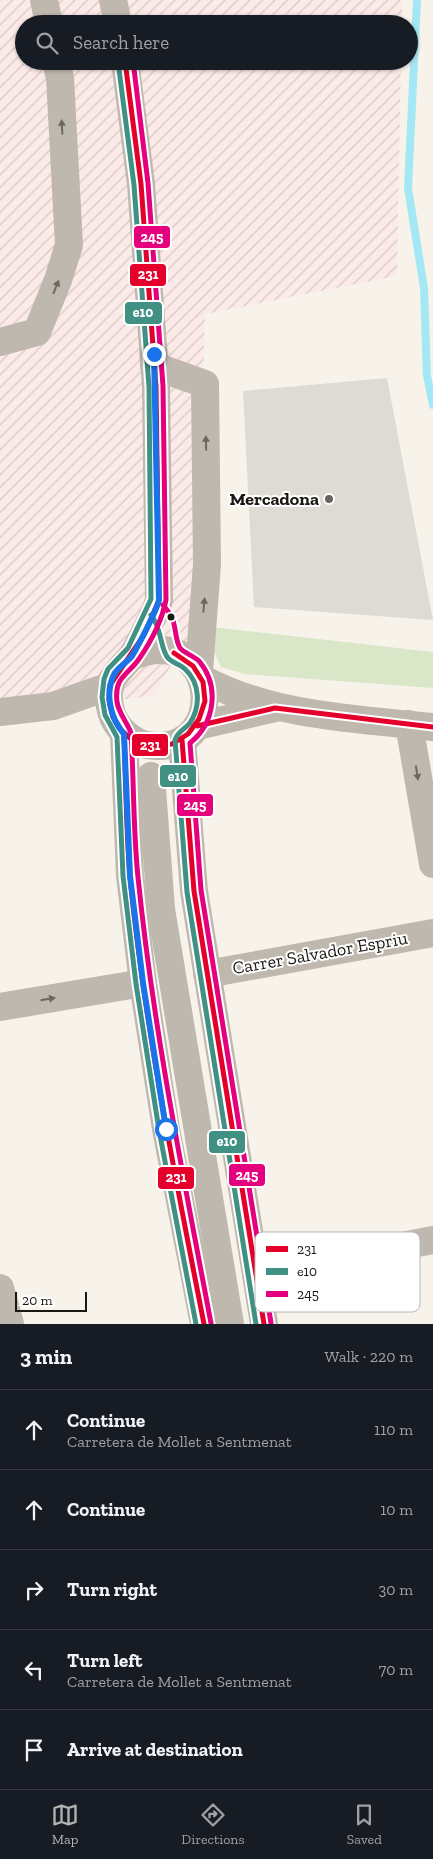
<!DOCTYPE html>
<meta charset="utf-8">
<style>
body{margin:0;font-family:"Zilla Slab",serif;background:#20242c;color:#f1f3f6}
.scale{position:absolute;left:15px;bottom:12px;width:72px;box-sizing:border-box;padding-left:5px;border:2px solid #1a1712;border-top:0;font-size:14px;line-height:18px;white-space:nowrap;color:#1a1712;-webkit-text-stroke:4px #fff;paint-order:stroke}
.stop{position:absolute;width:15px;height:15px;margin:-11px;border:4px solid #1a73e8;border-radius:50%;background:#fff}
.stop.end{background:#1a73e8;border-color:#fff;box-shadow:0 1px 5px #0008}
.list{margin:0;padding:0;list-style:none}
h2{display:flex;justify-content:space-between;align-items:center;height:65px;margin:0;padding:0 20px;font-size:21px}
h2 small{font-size:16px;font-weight:400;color:#9ea1a6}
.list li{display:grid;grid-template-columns:32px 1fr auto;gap:15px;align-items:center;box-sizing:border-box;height:80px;padding:0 20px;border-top:1px solid #363941}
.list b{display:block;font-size:19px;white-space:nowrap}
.list p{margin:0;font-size:16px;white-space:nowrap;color:#9ea1a6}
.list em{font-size:16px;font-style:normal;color:#9ea1a6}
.icon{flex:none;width:28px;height:28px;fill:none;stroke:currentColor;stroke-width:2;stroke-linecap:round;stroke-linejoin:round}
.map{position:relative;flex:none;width:433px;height:1324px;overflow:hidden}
.search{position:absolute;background:#171b24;box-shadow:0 1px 4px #0004;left:15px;right:15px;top:15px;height:55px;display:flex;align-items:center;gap:12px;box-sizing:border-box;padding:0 18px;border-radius:28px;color:#9ea1a6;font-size:19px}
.sheet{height:465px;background:#171b24}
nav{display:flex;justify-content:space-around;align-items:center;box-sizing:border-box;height:70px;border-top:1px solid #363941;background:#171b24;font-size:14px;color:#9ea1a6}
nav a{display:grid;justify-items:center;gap:2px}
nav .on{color:#b3b3b2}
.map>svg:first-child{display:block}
.industrial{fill:url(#industrial-furrows)}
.park{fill:#d9e7c8}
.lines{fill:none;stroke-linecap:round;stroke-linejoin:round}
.stream{stroke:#a5e8f5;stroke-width:8}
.building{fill:#dedbd4}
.minor{stroke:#bfb8ae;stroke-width:28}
.bus-1-casing{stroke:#fff;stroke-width:9}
.bus-2-casing{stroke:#fff;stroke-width:9}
.bus-3-casing{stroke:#fff;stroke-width:9}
.bus-1{stroke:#e4002b;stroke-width:5}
.bus-2{stroke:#409183;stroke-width:5}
.bus-3{stroke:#e5007d;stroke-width:5}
.oneway{fill:#6c6860}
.route{stroke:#1a73e8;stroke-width:6}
.poi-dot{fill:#67645e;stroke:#fff;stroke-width:2}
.bus-dot{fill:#1a1712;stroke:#fff;stroke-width:2}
.labels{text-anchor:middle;stroke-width:4;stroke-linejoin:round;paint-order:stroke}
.poi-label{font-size:18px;font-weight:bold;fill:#1a1712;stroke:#fff;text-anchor:end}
.street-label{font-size:18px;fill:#1a1712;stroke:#fff}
.key{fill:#fff;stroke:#bab9b8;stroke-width:1}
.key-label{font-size:14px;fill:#1a1712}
.line-badge{stroke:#fff;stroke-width:2}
.badge-label{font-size:14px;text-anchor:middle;font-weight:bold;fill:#fff}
</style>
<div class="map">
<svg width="433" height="1324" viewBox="0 0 433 1324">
<defs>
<pattern id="industrial-furrows" width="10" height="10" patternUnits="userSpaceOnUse" patternTransform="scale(1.25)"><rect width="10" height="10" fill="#fbeae8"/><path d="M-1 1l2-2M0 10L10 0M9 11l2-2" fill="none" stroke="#d7c8c6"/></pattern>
</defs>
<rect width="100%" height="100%" fill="#f7f3ea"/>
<polygon class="industrial" points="0,0 402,0 402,24 24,24 24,61 401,61 397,276 205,314 196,624 153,696 0,714"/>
<polygon class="park" points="202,626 433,652 433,688 245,674 221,667"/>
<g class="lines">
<polyline class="stream" points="417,0 408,188 424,288 427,376 433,405"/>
</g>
<polygon class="building" points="387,378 433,620 254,607 243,391"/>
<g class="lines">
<g class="minor">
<polyline points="44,0 49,24"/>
<polyline points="113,0 118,24"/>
<path d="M125,61L141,184L156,387L159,600C157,609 137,650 131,657C119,671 107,679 109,699C110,718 120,732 136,741C144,746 153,746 162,746C222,742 217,647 157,650C149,650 140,654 132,656"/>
<polyline points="0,342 37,332 58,280 69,245 60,78 56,61"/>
<polyline points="154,366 205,384 207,564 199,671"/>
<path d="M201,678C270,716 356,719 433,727"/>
<polyline points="0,712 53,706 110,686"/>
<polyline points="409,724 433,864"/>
<polyline points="197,726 275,708"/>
<polyline points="124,734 130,876 143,983 166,1129 204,1324"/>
<polyline points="182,740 194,891 264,1324"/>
<polyline points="151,776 161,909 230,1324"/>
<polyline points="207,974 433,933"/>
<polyline points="0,1007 143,983"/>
<polyline points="256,1274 433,1240"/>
<polyline points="0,1288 10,1324"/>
</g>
<g class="bus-1-casing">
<g id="bus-1">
<polyline points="125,61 141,184 156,387 159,600 144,635 110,685 109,700 113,717 122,731 130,738 152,746 172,744 188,734 199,719 205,701 203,682 193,666 174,653"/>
<polyline points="197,726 275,708 433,727"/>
<path d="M124,734C126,782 126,830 130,877C145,1028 175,1176 204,1324"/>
<polyline points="182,740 194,891 264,1324"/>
</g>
</g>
<g class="bus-2-casing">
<g id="bus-2">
<polyline points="118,62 134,185 149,387 151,599 128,648 108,669 104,679 102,697 105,715 117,737 123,876 136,984 159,1130 196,1324"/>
<path d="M151,615C162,628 160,649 168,658C172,663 180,664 185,669C200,683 201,706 190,723C185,729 177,732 175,740L187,892L256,1324"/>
</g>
</g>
<g class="bus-3-casing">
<g id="bus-3">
<path d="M133,61L148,183L163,386L166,600C162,620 150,643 139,659C127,676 114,677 117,702C119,714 127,722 131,733C134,781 133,829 138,877C153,1027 183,1175 211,1323"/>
<path d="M163,605C166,609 170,613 172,618C176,626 175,640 180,648C184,653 194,656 199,661C220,686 215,723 190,743L201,890L271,1323"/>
</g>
</g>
<use href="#bus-1" class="bus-1"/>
<use href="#bus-2" class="bus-2"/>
<use href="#bus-3" class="bus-3"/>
</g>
<defs><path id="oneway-solid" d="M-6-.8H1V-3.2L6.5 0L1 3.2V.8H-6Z" transform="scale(1.25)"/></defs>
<g class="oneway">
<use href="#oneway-solid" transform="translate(62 127) rotate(-93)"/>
<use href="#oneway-solid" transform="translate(56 287) rotate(-68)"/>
<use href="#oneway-solid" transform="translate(206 443) rotate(-91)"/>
<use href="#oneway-solid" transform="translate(204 605) rotate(-85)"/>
<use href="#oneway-solid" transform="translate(417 773) rotate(81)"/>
<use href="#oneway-solid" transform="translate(48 999) rotate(-9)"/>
</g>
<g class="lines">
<path class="route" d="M154,354L159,600C157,610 138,646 132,656C127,662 120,666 115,673C104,692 110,718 124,734L130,876L143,983L166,1129"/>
</g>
<circle class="poi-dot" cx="329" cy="499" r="5"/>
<circle class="bus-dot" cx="171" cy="617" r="4.5"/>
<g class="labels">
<g class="poi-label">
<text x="319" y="505">Mercadona</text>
</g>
<g class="street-label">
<text transform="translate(320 953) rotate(-10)" y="6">Carrer Salvador Espriu</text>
</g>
</g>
<rect x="255" y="1232" width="165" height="80" rx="8" class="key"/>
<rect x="266" y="1246" width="22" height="6" fill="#e4002b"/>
<rect x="266" y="1268" width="22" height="7" fill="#409183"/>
<rect x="266" y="1291" width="22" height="6" fill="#e5007d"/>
<g class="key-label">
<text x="297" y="1254">231</text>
<text x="297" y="1276">e10</text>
<text x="297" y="1299">245</text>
</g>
<g class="line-badge">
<rect x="133" y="225" width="38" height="24" rx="5" fill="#e5007d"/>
<rect x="129" y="263" width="38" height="24" rx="5" fill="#e4002b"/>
<rect x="124" y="301" width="39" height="24" rx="5" fill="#409183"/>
<rect x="131" y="733" width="38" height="24" rx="5" fill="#e4002b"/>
<rect x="159" y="764" width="38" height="24" rx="5" fill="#409183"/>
<rect x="176" y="793" width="38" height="24" rx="5" fill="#e5007d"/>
<rect x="208" y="1130" width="38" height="24" rx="5" fill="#409183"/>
<rect x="228" y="1163" width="38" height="24" rx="5" fill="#e5007d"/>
<rect x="157" y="1166" width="38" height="24" rx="5" fill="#e4002b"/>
</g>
<g class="badge-label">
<text x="152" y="242">245</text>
<text x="148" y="279">231</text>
<text x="143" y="317">e10</text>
<text x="150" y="750">231</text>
<text x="178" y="781">e10</text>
<text x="195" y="810">245</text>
<text x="227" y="1146">e10</text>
<text x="247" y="1180">245</text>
<text x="176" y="1182">231</text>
</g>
</svg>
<div class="scale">20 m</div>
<div class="stop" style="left:166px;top:1129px"></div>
<div class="stop end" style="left:154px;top:354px"></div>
<div class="search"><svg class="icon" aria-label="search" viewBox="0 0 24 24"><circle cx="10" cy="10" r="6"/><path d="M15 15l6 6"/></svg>Search here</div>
</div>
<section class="sheet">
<h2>3 min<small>Walk · 220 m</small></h2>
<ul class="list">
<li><svg class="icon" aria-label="ahead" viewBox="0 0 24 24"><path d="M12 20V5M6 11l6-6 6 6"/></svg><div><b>Continue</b><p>Carretera de Mollet a Sentmenat</p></div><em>110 m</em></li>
<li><svg class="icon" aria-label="ahead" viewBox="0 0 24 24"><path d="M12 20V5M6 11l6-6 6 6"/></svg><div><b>Continue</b></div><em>10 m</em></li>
<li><svg class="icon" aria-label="right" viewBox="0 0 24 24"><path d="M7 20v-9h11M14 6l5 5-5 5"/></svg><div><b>Turn right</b></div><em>30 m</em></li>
<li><svg class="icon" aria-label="left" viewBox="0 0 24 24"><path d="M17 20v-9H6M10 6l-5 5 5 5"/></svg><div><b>Turn left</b><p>Carretera de Mollet a Sentmenat</p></div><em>70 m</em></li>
<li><svg class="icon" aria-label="arrive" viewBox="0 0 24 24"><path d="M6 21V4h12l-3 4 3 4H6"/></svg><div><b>Arrive at destination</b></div></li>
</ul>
</section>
<nav>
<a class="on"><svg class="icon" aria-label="map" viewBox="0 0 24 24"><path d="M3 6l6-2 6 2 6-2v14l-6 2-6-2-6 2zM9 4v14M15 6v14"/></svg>Map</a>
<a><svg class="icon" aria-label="directions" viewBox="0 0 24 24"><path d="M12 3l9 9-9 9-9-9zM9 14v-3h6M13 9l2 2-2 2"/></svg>Directions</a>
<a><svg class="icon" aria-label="saved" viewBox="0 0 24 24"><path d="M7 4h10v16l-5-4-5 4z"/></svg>Saved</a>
</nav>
